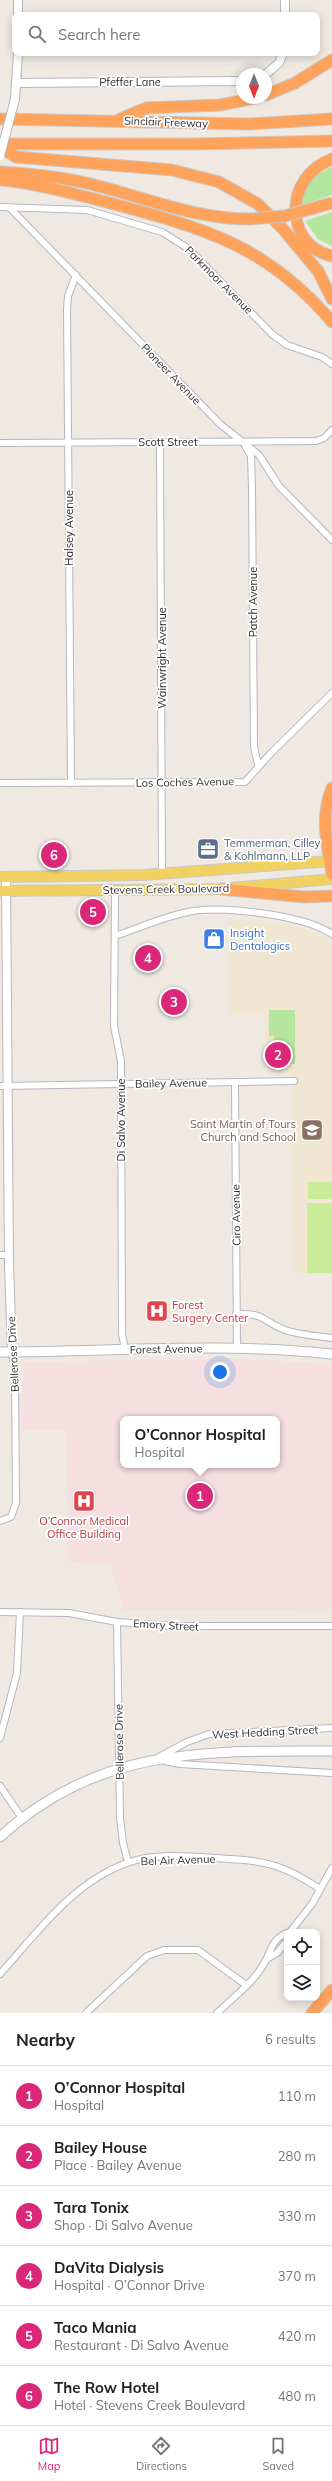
<!DOCTYPE html>
<meta charset="utf-8">
<style>
body{margin:0;font-family:Mulish,sans-serif;background:#f6f6f6;color:#222}
.controls{position:absolute;right:12px;bottom:12px;display:grid;overflow:hidden;border-radius:8px;box-shadow:0 2px 10px #0003}
.controls button{width:36px;height:36px;display:grid;place-items:center;padding:0;border:0;border-bottom:1px solid #e0e0e0;background:#fff;color:#222;font:20px sans-serif}
.compass{position:absolute;left:236px;top:68px;width:36px;height:36px;border-radius:50%;background:#fff;box-shadow:0 2px 10px #0003;rotate:180deg}
.you{position:absolute;left:220px;top:1372px;width:14px;height:14px;margin:-10px;border:3px solid #fff;border-radius:50%;background:#1a73e8;box-shadow:0 0 0 6px #1a73e833}
.badge{display:grid;place-items:center;width:26px;height:26px;border-radius:50%;background:#db2777;color:#fff;font-size:13px;font-weight:700}
.pin{position:absolute;translate:-50% -50%;border:2px solid #fff;box-shadow:0 1px 4px #0006}
.popup{position:absolute;left:120px;top:1416px;width:160px;height:52px;box-sizing:border-box;display:grid;place-content:center;border-radius:8px;background:#fff;filter:drop-shadow(0 1px 3px #0005);font-size:13px;white-space:nowrap;color:#767676}
.popup b{font-size:15px;color:#222}
.popup::after{content:'';position:absolute;left:50%;top:100%;margin-left:-8px;border:8px solid transparent;border-top-color:#fff}
.list{margin:0;padding:0;list-style:none}
h2{display:flex;justify-content:space-between;align-items:center;height:52px;margin:0;padding:0 16px;font-size:17px}
h2 small{font-size:13px;font-weight:400;color:#767676}
.list li{display:grid;grid-template-columns:26px 1fr auto;gap:12px;align-items:center;box-sizing:border-box;height:60px;padding:0 16px;border-top:1px solid #e0e0e0}
.list b{display:block;font-size:15px;white-space:nowrap}
.list p{margin:0;font-size:13px;white-space:nowrap;color:#767676}
.list em{font-size:13px;font-style:normal;color:#767676}
.icon{flex:none;width:22px;height:22px;fill:none;stroke:currentColor;stroke-width:2;stroke-linecap:round;stroke-linejoin:round}
.map{position:relative;flex:none;width:332px;height:2013px;overflow:hidden}
.search{position:absolute;background:#fff;box-shadow:0 2px 10px #0003;left:12px;right:12px;top:12px;height:44px;display:flex;align-items:center;gap:10px;box-sizing:border-box;padding:0 14px;border-radius:8px;color:#767676;font-size:15px}
.sheet{height:412px;background:#fff}
nav{display:flex;justify-content:space-around;align-items:center;box-sizing:border-box;height:56px;border-top:1px solid #e0e0e0;background:#fff;font-size:11px;color:#767676}
nav a{display:grid;justify-items:center;gap:2px}
nav .on{color:#db2777}
.map>svg:first-child{display:block}
.education{fill:#f0e6d1}
.medical{fill:#f5dfe0;fill-rule:evenodd}
.green{fill:#b6e59e}
.pitch{fill:#c9ec9a}
.lines{fill:none;stroke-linecap:round;stroke-linejoin:round}
.minor-casing{stroke:#b4b7c1;stroke-width:8}
.tertiary-casing{stroke:#b4b7c1;stroke-width:10}
.secondary-casing{stroke:#b4b7c1;stroke-width:11}
.primary-casing{stroke:#c9c9c9;stroke-width:12}
.motorway-casing{stroke:#c9c9c9;stroke-width:13}
.minor{stroke:#fff;stroke-width:6}
.tertiary{stroke:#fff;stroke-width:8}
.secondary{stroke:#fff;stroke-width:9}
.primary{stroke:#f2d163;stroke-width:10}
.motorway{stroke:#ffa35c;stroke-width:11}
.tertiary-bridge-casing{stroke:#b4b7c1;stroke-width:10;stroke-linecap:butt}
.motorway-bridge-casing{stroke:#c9c9c9;stroke-width:13;stroke-linecap:butt}
.tertiary-bridge{stroke:#fff;stroke-width:8}
.motorway-bridge{stroke:#ffa35c;stroke-width:11}
.labels{text-anchor:middle;stroke-width:3.5;stroke-linejoin:round;paint-order:stroke}
.street-label{font-size:11px;fill:#2e2e2e;stroke:#fff}
.service-label{font-size:11px;fill:#4e5e75;stroke:#fff;text-anchor:start}
.shop-label{font-size:11px;fill:#366cbe;stroke:#fff;text-anchor:start}
.education-label{font-size:11px;fill:#785e54;stroke:#fff;text-anchor:end}
.health-label{font-size:11px;fill:#be3a42;stroke:#fff;text-anchor:start}
</style>
<div class="map">
<svg width="332" height="2013" viewBox="0 0 332 2013">
<rect width="100%" height="100%" fill="#efe9e1"/>
<polygon class="education" points="229,918 301,928 317,933 332,943 332,1273 293,1273 291,1073 267,1074 265,1014 229,1014"/>
<path class="medical" d="M239,1359L332,1364V1609L124,1610L110,1564L68,1562L66,1430H22L24,1362ZM123,1419H277V1465H123Z"/>
<g class="green">
<path d="M332,167V195L302,205C305,184 314,175 332,167Z"/>
<polygon points="332,212 332,246 318,239 305,221"/>
<polygon points="269,1010 295,1010 295,1064 290,1064 290,1051 285,1051 284,1046 275,1046 274,1036 269,1036"/>
</g>
<g class="pitch">
<rect x="308" y="1182" width="24" height="17"/>
<rect x="307" y="1203" width="25" height="70"/>
</g>
<g class="lines">
<g class="minor-casing">
<g id="minor">
<polyline points="0,207 87,210 162,232 189,249 272,334 287,345 322,357 332,364"/>
<polyline points="9,207 220,424 259,455 279,486 332,540"/>
<polyline points="160,442 162,874"/>
<polyline points="0,443 316,441 324,438 332,430"/>
<polyline points="245,446 251,456 252,487 254,747 258,765"/>
<polyline points="0,783 245,782 271,753 332,693"/>
<polyline points="71,783 67,309 68,296 76,275"/>
<polyline points="115,890 114,1026 121,1061 122,1334 125,1349"/>
<path d="M115,936C139,928 163,917 188,912C221,905 304,915 332,934"/>
<polyline points="235,1082 237,1348"/>
<polyline points="0,1086 294,1081"/>
<polyline points="0,1255 9,1255"/>
<path d="M236,1314C267,1313 261,1321 285,1330C300,1335 317,1336 332,1338"/>
<polyline points="0,1521 11,1517 16,1503 15,1370 12,1352"/>
<polyline points="0,1612 69,1613 117,1622 173,1626 332,1626"/>
<polyline points="117,1622 120,1818 123,1843 128,1862"/>
<polyline points="0,1738 17,1673 20,1612"/>
<polyline points="159,1757 187,1742 209,1734 332,1728"/>
<polyline points="165,1761 180,1764 332,1773"/>
<polyline points="0,1786 22,1818"/>
<polyline points="290,1932 312,1904 332,1868"/>
<polyline points="267,1959 277,1953 287,1941"/>
<path d="M0,1974C37,1933 73,1882 127,1863C153,1853 188,1856 215,1858C263,1861 280,1862 320,1889"/>
<polyline points="86,2013 147,1956 164,1950 198,1950 246,1985"/>
<path d="M217,2013C234,1997 257,1980 267,1958C272,1947 274,1938 287,1933"/>
</g>
</g>
<g class="tertiary-casing">
<g id="tertiary">
<polyline points="18,0 18,15"/>
<polyline points="285,15 285,0"/>
<polyline points="266,74 279,63 283,53"/>
<polyline points="18,83 242,81"/>
<polyline points="15,99 18,53"/>
<polyline points="6,877 9,1265 12,1352"/>
</g>
</g>
<g class="secondary-casing">
<g id="secondary">
<path d="M0,1352C110,1352 222,1342 332,1354"/>
<path d="M0,1837C100,1746 206,1751 332,1751"/>
</g>
</g>
<g class="primary-casing">
<g id="primary">
<polyline points="0,877 144,875 332,861"/>
<polyline points="0,891 221,889 332,879"/>
</g>
</g>
<g class="motorway-casing">
<g id="motorway">
<polyline points="266,95 295,83 332,60"/>
<polyline points="0,119 249,124 332,119"/>
<polyline points="120,119 146,108 220,105 256,98"/>
<polyline points="0,144 196,144 332,141"/>
<polyline points="0,147 16,157 172,170 219,182 258,204 283,229 318,271 332,299"/>
<path d="M332,159C283,177 284,246 332,256"/>
<path d="M1,172C34,174 65,177 98,186C149,199 196,219 250,219"/>
<path d="M0,180C37,183 74,194 110,203C203,228 267,245 332,322"/>
<path d="M332,788C320,816 327,845 332,874"/>
<polyline points="221,889 304,897 332,896"/>
<polyline points="312,2013 332,1990"/>
</g>
</g>
<use href="#minor" class="minor"/>
<use href="#tertiary" class="tertiary"/>
<use href="#secondary" class="secondary"/>
<use href="#primary" class="primary"/>
<use href="#motorway" class="motorway"/>
<g class="tertiary-bridge-casing">
<polyline id="tertiary-bridge" points="0,156 15,99"/>
</g>
<g class="motorway-bridge-casing">
<polyline id="motorway-bridge" points="250,219 285,216 332,203"/>
</g>
<use href="#tertiary-bridge" class="tertiary-bridge"/>
<use href="#motorway-bridge" class="motorway-bridge"/>
</g>
<defs>
<g id="office-square" transform="scale(1.15)"><rect x="-9" y="-9" width="18" height="18" rx="4" fill="#5c6f8a" stroke="#fff"/><path d="M-6-3h4V-5.5h4V-3h4V5H-6ZM-1-4.5V-3h2v-1.5ZM-6 0V1H6V0Z" fill="#fff"/></g>
<g id="shop-square" transform="scale(1.15)"><rect x="-9" y="-9" width="18" height="18" rx="4" fill="#3f7fe0" stroke="#fff"/><path d="M-5-2.5h2.3a2.7 3.5 0 0 1 5.4 0H5L5.5 6h-11ZM-1.5-2.5h3a1.5 2.3 0 0 0-3 0Z" fill="#fff"/></g>
<g id="school-square" transform="scale(1.15)"><rect x="-9" y="-9" width="18" height="18" rx="4" fill="#8d6e63" stroke="#fff"/><path d="M0-5L7-2L0 1L-7-2ZM-4 1L0 2.5L4 1V4Q0 6-4 4Z" fill="#fff"/></g>
<g id="hospital-square" transform="scale(1.15)"><rect x="-9" y="-9" width="18" height="18" rx="4" fill="#e0444e" stroke="#fff"/><path d="M-5-5h3v3.5h4V-5h3V5h-3V1.5h-4V5h-3Z" fill="#fff"/></g>
</defs>
<g fill-rule="evenodd">
<use href="#office-square" x="208" y="849"/>
<use href="#shop-square" x="214" y="939"/>
<use href="#school-square" x="312" y="1130"/>
<use href="#hospital-square" x="157" y="1311"/>
<use href="#hospital-square" x="84" y="1501"/>
</g>
<g class="labels">
<g class="street-label">
<text x="130" y="86">Pfeffer Lane</text>
<text transform="translate(166 122) rotate(2)" y="4">Sinclair Freeway</text>
<text transform="translate(219 280) rotate(45)" y="4">Parkmoor Avenue</text>
<text transform="translate(171 374) rotate(46)" y="4">Pioneer Avenue</text>
<text x="168" y="446">Scott Street</text>
<text transform="translate(69 528) rotate(-90)" y="4">Halsey Avenue</text>
<text transform="translate(253 602) rotate(-90)" y="4">Patch Avenue</text>
<text transform="translate(162 658) rotate(-90)" y="4">Wainwright Avenue</text>
<text transform="translate(185 782) rotate(-1)" y="4">Los Coches Avenue</text>
<text transform="translate(166 889) rotate(-1)" y="4">Stevens Creek Boulevard</text>
<text transform="translate(171 1083) rotate(-1)" y="4">Bailey Avenue</text>
<text transform="translate(121 1120) rotate(-90)" y="4">Di Salvo Avenue</text>
<text transform="translate(236 1215) rotate(-91)" y="4">Ciro Avenue</text>
<text transform="translate(166 1349) rotate(-1)" y="4">Forest Avenue</text>
<text transform="translate(13 1354) rotate(-93)" y="4">Bellerose Drive</text>
<text transform="translate(166 1625) rotate(3)" y="4">Emory Street</text>
<text transform="translate(265 1732) rotate(-3)" y="4">West Hedding Street</text>
<text transform="translate(119 1742) rotate(-91)" y="4">Bellerose Drive</text>
<text transform="translate(178 1860) rotate(-2)" y="4">Bel Air Avenue</text>
</g>
<g class="service-label">
<text x="224" y="847">Temmerman, Cilley<tspan x="224" dy="13">&amp; Kohlmann, LLP</tspan></text>
</g>
<g class="shop-label">
<text x="230" y="937">Insight<tspan x="230" dy="13">Dentalogics</tspan></text>
</g>
<g class="education-label">
<text x="296" y="1128">Saint Martin of Tours<tspan x="296" dy="13">Church and School</tspan></text>
</g>
<g class="health-label">
<text x="172" y="1309">Forest<tspan x="172" dy="13">Surgery Center</tspan></text>
<text x="84" y="1525" text-anchor="middle">O’Connor Medical<tspan x="84" dy="13">Office Building</tspan></text>
</g>
</g>
</svg>
<div class="controls">
<button><svg class="icon" aria-label="locate" viewBox="0 0 24 24"><circle cx="12" cy="12" r="6"/><path d="M12 2v4M12 18v4M2 12h4M18 12h4"/></svg></button>
<button><svg class="icon" aria-label="layers" viewBox="0 0 24 24"><path d="M12 4l9 5-9 5-9-5zM3 14l9 5 9-5"/></svg></button>
</div>
<svg class="compass" viewBox="-18 -18 36 36"><path d="M0-13l5 13h-10z" fill="#e53935"/><path d="M0 13l5-13h-10z" fill="#767676"/></svg>
<div class="you"></div>
<div class="pin badge" style="left:200px;top:1496px">1</div>
<div class="popup"><b>O’Connor Hospital</b>Hospital</div>
<div class="pin badge" style="left:278px;top:1055px">2</div>
<div class="pin badge" style="left:174px;top:1002px">3</div>
<div class="pin badge" style="left:148px;top:958px">4</div>
<div class="pin badge" style="left:93px;top:912px">5</div>
<div class="pin badge" style="left:54px;top:855px">6</div>
<div class="search"><svg class="icon" aria-label="search" viewBox="0 0 24 24"><circle cx="10" cy="10" r="6"/><path d="M15 15l6 6"/></svg>Search here</div>
</div>
<section class="sheet">
<h2>Nearby<small>6 results</small></h2>
<ul class="list">
<li><span class="badge">1</span><div><b>O’Connor Hospital</b><p>Hospital</p></div><em>110 m</em></li>
<li><span class="badge">2</span><div><b>Bailey House</b><p>Place · Bailey Avenue</p></div><em>280 m</em></li>
<li><span class="badge">3</span><div><b>Tara Tonix</b><p>Shop · Di Salvo Avenue</p></div><em>330 m</em></li>
<li><span class="badge">4</span><div><b>DaVita Dialysis</b><p>Hospital · O’Connor Drive</p></div><em>370 m</em></li>
<li><span class="badge">5</span><div><b>Taco Mania</b><p>Restaurant · Di Salvo Avenue</p></div><em>420 m</em></li>
<li><span class="badge">6</span><div><b>The Row Hotel</b><p>Hotel · Stevens Creek Boulevard</p></div><em>480 m</em></li>
</ul>
</section>
<nav>
<a class="on"><svg class="icon" aria-label="map" viewBox="0 0 24 24"><path d="M3 6l6-2 6 2 6-2v14l-6 2-6-2-6 2zM9 4v14M15 6v14"/></svg>Map</a>
<a><svg class="icon" aria-label="directions" viewBox="0 0 24 24"><path d="M12 3l9 9-9 9-9-9zM9 14v-3h6M13 9l2 2-2 2"/></svg>Directions</a>
<a><svg class="icon" aria-label="saved" viewBox="0 0 24 24"><path d="M7 4h10v16l-5-4-5 4z"/></svg>Saved</a>
</nav>
